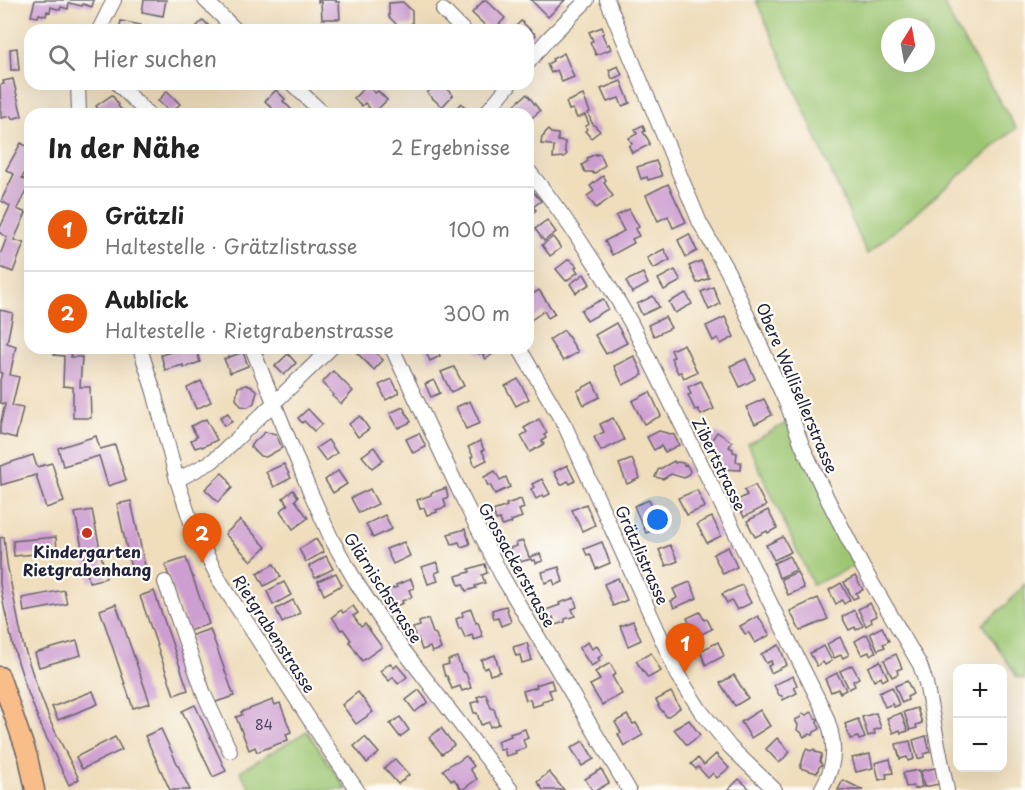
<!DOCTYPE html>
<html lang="de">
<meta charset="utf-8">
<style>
body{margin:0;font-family:"Playpen Sans",sans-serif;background:#f2f2f2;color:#222}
.controls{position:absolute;right:18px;bottom:18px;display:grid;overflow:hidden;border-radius:12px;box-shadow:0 6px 24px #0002}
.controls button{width:54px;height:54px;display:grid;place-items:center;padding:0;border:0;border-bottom:2px solid #e0e0e0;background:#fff;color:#222;font:30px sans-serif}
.compass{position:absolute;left:881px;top:18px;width:54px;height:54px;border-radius:50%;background:#fff;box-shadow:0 6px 24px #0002;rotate:11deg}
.you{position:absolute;left:658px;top:520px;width:21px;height:21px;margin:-15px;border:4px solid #fff;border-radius:50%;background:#1a73e8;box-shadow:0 0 0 9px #1a73e833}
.badge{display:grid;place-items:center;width:39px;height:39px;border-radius:50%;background:#ea580c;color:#fff;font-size:20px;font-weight:700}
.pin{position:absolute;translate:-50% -50px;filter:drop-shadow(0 2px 3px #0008)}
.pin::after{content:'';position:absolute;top:32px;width:21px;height:18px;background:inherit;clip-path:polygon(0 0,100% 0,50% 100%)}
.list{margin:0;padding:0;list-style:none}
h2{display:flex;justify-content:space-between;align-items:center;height:78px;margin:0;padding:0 24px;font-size:26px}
h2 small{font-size:20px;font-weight:400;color:#767676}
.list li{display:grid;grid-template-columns:39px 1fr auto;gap:18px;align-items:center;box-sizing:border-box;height:84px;padding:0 24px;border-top:2px solid #e0e0e0}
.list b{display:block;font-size:22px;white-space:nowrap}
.list p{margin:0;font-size:20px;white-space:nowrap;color:#767676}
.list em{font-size:20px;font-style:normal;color:#767676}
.icon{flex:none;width:33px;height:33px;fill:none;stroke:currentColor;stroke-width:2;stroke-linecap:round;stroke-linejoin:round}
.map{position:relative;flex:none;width:1025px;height:790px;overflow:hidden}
.search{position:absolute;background:#fff;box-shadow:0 6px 24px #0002;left:24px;top:24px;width:510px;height:66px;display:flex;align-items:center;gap:15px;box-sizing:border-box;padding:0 21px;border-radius:18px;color:#767676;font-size:22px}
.panel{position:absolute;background:#fff;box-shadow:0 6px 24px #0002;left:24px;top:108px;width:510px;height:246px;border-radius:18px}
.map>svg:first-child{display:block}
.green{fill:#9dc672;stroke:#607456;stroke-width:1.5;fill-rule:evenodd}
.building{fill:#cd9fd1}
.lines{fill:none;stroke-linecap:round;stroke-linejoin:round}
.minor-casing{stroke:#6a6368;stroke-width:16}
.major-casing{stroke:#6a6368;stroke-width:21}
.minor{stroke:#fff;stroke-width:14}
.major{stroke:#f8bd89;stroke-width:18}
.poi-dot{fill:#c8321e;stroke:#fdfcf7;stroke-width:2}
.labels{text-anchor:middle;stroke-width:4.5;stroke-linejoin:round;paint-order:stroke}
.number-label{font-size:14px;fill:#4d4160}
.street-label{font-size:16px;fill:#22223b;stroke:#fdfcf7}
.poi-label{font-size:16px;font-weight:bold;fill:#22223b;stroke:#fdfcf7}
</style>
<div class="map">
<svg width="1025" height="790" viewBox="0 0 1025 790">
<rect width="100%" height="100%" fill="#fdfcf7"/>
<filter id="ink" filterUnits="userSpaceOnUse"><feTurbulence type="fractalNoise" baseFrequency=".0167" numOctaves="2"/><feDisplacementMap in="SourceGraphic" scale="12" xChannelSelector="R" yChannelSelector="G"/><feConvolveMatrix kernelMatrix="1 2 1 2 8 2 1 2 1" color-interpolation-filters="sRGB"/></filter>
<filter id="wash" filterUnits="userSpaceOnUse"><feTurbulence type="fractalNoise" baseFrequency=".008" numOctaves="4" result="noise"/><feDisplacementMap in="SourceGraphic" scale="24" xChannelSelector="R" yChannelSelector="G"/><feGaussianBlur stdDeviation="1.35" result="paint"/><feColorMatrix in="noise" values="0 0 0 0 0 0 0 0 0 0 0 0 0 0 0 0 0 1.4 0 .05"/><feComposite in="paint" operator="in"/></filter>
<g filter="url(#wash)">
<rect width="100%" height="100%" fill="#efddbb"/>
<g class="green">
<path d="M756,0H942L953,23L1016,128L867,254ZM890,27H926V63H890Z"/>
<polygon points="790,421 858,564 813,585 748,444"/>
<polygon points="1025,584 1025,679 1017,677 983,624 1007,604"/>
<polygon points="307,731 347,790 251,790 240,771"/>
</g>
<g id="blocks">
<g class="building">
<polygon points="35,0 94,0 92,7 83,4 82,6 69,3 68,9 61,7 60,10 51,7 50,12 47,11 46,16 39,14 38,17 31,16"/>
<polygon points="144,0 166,0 163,16 142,12"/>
<polygon points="318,0 336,0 336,2 339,2 340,19 322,19 321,2 318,2"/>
<polygon points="484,0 486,0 505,18 494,30 490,30 472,13"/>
<polygon points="531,0 565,0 548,17"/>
<polygon points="403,2 412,11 412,25 398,26 389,17 389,3"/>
<polygon points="203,20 212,29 210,30 193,30"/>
<polygon points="121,21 141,25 141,30 119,30"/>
<polygon points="521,21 536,35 528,43 528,30 512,30"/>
<polygon points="602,27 604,33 602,34 607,45 609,44 611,49 596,55 590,42 593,41 589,32"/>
<polygon points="17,48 19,70 11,70 10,49"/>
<polygon points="564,53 574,77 562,82 557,70 551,73 547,64 553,61 552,59"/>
<polygon points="618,66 622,75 612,79 609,70"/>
<polygon points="13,79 22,116 12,119 11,116 1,118 0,85 4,84 3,81"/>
<polygon points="621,81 630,103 622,106 619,98 607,102 601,89"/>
<polygon points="435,84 441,84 453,95 442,107 427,93"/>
<polygon points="367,85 375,93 378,91 387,100 374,113 365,103 362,106 354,98"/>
<polygon points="276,90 285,99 283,101 292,110 288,114 274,114 272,112 274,110 265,101"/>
<polygon points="167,91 180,104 171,113 158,101"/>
<polygon points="527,94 540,111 528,121 528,114 517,114 512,107"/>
<polygon points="112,95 119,105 118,106 126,114 101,114 96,106"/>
<polygon points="583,95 590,112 588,113 592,123 600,131 591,138 585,131 587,129 586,126 589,124 585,115 577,118 573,109 569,110 566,102"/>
<polygon points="461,103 468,110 465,114 453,114 455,112 454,111"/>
<polygon points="643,125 645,131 643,132 649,141 649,145 632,153 629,146 632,144 629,138 637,134 635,129"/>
<polygon points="548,130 551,133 558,134 558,141 565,142 565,151 567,154 564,157 553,158 554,147 551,145 541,144 542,137 544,136 545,133"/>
<polygon points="21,143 30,148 30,163 22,178 30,183 17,209 26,213 14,240 24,243 13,272 0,267 0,255 7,237 0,233 0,228 10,206 1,201 14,174 6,170"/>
<polygon points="596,154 596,155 600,154 605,165 594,174 592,172 585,172 582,165 588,161 587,158"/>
<polygon points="656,161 662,176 648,180 647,177 641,179 637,167"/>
<polygon points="603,176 606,180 604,183 613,196 596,208 587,196 594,191 590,186"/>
<polygon points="668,184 686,222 673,228 668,216 658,221 646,195"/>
<polygon points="528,186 541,201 533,207 536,210 528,217"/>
<polygon points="629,209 639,227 635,229 639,236 632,239 634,243 612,255 605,241 624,231 616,216"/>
<polygon points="547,220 556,232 544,241 535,229"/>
<polygon points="689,234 697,251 686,257 678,240"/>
<polygon points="553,237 561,248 550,256 542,245"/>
<polygon points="664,249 670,260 653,269 647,258"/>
<polygon points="569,259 577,266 575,268 578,272 566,281 556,269"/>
<polygon points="701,261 709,278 697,283 689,266"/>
<polygon points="675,270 681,281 664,290 658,279"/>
<polygon points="643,273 648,284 632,293 626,281"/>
<polygon points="584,274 590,284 576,293 570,284"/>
<polygon points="713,287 720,304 709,310 701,292"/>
<polygon points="539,290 555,314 548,318 544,311 528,322 528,297"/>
<polygon points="686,293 692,304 675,313 669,302"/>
<polygon points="653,296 659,307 642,315 637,304"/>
<polygon points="603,299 608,309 587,321 581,310"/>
<polygon points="0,310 13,313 7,343 16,346 10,375 19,377 12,406 23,408 16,438 0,434 0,426 5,404 0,403 0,380 2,373 0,373"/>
<polygon points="665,317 671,328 654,336 648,325"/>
<polygon points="725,317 734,337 721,344 718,338 713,341 706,326"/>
<polygon points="616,323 627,343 606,354 595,335"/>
<polygon points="564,330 578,352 563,361 549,340"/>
<polygon points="684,344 697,372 684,378 681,372 678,373 671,358 674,357 671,350"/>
<polygon points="55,348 72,348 71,357 82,357 80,387 90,387 91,418 73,418 73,387 63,386 64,356 54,355"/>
<polygon points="193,348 196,348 200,362 183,368 183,365 165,370 161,355 178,350 179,353"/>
<polygon points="356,348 371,348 383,360 374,370 354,350"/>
<polygon points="424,348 442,348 438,350 440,356 430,361"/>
<polygon points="474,348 501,348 486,359 481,352 479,354"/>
<polygon points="243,352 248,366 230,373 224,359"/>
<polygon points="288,354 296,363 284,375 275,366"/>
<polygon points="634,356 643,375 623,385 614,366"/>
<polygon points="746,359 755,379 740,387 730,366"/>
<polygon points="454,367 464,386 451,392 441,372"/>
<polygon points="333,371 353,391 341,404 332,396 334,395 322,383"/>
<polygon points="392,379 399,393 386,400 379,385"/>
<polygon points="518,379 529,399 516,406 505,386"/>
<polygon points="434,380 440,393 431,397 425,384"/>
<polygon points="201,381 211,402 196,409 187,388"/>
<polygon points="701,381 714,409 701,415 698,409 695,410 688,395 691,394 688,387"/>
<polygon points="593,382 600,397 584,405 577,391"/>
<polygon points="246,385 252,387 257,391 254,403 248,407 241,406 236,399 238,387"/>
<polygon points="650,392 661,416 644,424 632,401"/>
<polygon points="764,399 772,415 755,424 746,407"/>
<polygon points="470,401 480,423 466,429 456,407"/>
<polygon points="403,407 411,422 398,428 390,413"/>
<polygon points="308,409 322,424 314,431 304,421 302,423 298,418"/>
<polygon points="228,413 232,422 224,426 220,417"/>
<polygon points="360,416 369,429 358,437 349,424"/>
<polygon points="613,418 624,440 601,451 594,437 604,432 600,424"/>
<polygon points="206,419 217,440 202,447 201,446 195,448 191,440 197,437 191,426"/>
<polygon points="539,419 547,433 544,435 546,438 542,441 544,444 530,452 521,436 527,432 524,428"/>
<polygon points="659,431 674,435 679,445 665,452 661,446 654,450 647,437"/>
<polygon points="265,432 276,434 282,448 266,457 260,456 250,446"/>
<polygon points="717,432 732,442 729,447 733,449 733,452 737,453 736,462 741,462 741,470 721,469 721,461 717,453 707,447"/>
<polygon points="419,433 426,447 413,453 406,439"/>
<polygon points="96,436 100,449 115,445 126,480 108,486 99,456 63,466 58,448"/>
<polygon points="328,440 337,453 326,461 316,448"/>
<polygon points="480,441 484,450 482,451 487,460 475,466 471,457 473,456 468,447"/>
<polygon points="374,447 383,460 372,468 362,456"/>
<polygon points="33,455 37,467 52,463 64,502 46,508 36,475 1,485 0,466"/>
<polygon points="632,459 640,478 627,484 619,464"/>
<polygon points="674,461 675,463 678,462 683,463 684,465 686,464 690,471 688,475 684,478 671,474 663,479 655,477 658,470"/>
<polygon points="284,464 291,478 274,487 266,472"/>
<polygon points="567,465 575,481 570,484 568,481 561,485 554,472"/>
<polygon points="338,471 347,484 333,493 325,480"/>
<polygon points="495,471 500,480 506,477 510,487 495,494 490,485 488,486 484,477"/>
<polygon points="222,473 228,479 232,488 218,502 205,489"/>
<polygon points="542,479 550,494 544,497 543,495 536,499 531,489 534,487 532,484"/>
<polygon points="755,485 766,506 744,517 736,501 747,495 744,490"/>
<polygon points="446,488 448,497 444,499 446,507 436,510 437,512 427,515 424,508 420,509 417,500 431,495 431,493"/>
<polygon points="370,489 378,504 359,513 351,498"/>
<polygon points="293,490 298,497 295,500 308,518 293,529 280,511 288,505 283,498"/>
<polygon points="697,490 705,507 687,515 678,498"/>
<polygon points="521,499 524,508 519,510 522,517 511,521 512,523 502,526 500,519 496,520 493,511 507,506 506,504"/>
<polygon points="649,500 661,527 646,533 634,506"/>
<polygon points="131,501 146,570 132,573 117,504"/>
<polygon points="586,504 595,525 582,531 572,510"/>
<polygon points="92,510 106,578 89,582 75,513"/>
<polygon points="768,510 777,528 768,533 767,531 755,537 747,521"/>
<polygon points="385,515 392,529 373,538 366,524"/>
<polygon points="712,517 721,536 707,543 697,524"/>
<polygon points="240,520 266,547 251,561 225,534"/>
<polygon points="465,529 470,544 461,547 459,542 452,544 448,534"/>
<polygon points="4,537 7,564 23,644 36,684 51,723 79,779 69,785 41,726 26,687 13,646 4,607 0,584 0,538"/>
<polygon points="56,537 57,552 14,556 13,541"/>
<polygon points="783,537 791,552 774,560 766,545"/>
<polygon points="316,539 324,552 306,562 299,549"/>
<polygon points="523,541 529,557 540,554 543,561 536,563 535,560 532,561 531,559 520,562 520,560 513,562 507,549 517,546 516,543"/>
<polygon points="404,542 410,556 393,564 386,549"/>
<polygon points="602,542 610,563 596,569 590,554 587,555 584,549"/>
<polygon points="670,545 678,561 666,566 659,550"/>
<polygon points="728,547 737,567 723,574 713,554"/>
<polygon points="326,556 333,569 315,578 309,566"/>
<polygon points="789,556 796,570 779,578 774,563"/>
<polygon points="186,558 209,624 188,631 165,565"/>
<polygon points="437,562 440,571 435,573 438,581 428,584 422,567"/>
<polygon points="274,564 281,577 264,586 257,573"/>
<polygon points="485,564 487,573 482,575 485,583 475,586 476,588 466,591 463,584 459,585 456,576 470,572 469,569"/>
<polygon points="559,567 563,582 555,585 553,580 545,583 542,572"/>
<polygon points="797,572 804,588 788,595 781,579"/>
<polygon points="336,573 342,585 324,595 318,581"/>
<polygon points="855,576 863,590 856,593 858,597 853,599 844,582"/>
<polygon points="618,578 627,600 613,606 604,584"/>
<polygon points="411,579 414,588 409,590 412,597 402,601 403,603 393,607 390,599 386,601 383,592 397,587 396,585"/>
<polygon points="284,582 291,595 273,605 267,591"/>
<polygon points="690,582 697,598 674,608 671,601 677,598 673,589"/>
<polygon points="841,583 850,600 844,604 842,600 836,604 829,590"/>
<polygon points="742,585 751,603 737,610 732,601 727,603 722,594"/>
<polygon points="64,590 67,604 24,612 22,598"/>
<polygon points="154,591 188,690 174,695 140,596"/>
<polygon points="574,598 577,607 572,609 575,616 565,619 565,622 555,625 553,617 549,619 546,610 560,605 559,603"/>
<polygon points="818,598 828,619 800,631 790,611"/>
<polygon points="293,600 300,613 282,623 276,609"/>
<polygon points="870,603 877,616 871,619 872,622 866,626 858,609"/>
<polygon points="116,604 150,703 133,708 100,610"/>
<polygon points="353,606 358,613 353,616 361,627 365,624 382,647 362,661 349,641 351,640 343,629 341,630 332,617 341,610 343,613"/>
<polygon points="506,606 511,622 501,626 498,618 494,619 492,610"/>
<polygon points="471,609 476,623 478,622 483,637 474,640 472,635 465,638 461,628 459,629 456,619 463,616 462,612"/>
<polygon points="854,610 863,626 856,630 855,627 849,630 842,617"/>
<polygon points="700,612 704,620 707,619 712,629 696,637 687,618"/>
<polygon points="758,616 770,635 755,643 749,633 745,634 740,626"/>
<polygon points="428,619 433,633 436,634 441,649 432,652 430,647 422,650 418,638 416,639 413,628 420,626 419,622"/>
<polygon points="633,621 641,640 628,646 620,626"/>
<polygon points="882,627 889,641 883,644 885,647 878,650 870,633"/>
<polygon points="210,629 234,696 213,703 190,636"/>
<polygon points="867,634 876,652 870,655 869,652 862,655 855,641"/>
<polygon points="840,637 849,655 843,658 841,655 834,658 827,644"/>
<polygon points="77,641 81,655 39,667 35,653"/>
<polygon points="588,642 592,649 597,646 603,655 598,658 600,661 591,666 579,648"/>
<polygon points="718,642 724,656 706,665 700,651"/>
<polygon points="527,643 532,660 522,663 520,655 516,656 513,647"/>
<polygon points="779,645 787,665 771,673 768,666 772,664 771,661 766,663 761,654"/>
<polygon points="824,646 832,661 825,665 823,662 817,666 810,653"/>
<polygon points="651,653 661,671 648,678 636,661"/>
<polygon points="896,654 902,668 897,670 898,674 892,677 884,660"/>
<polygon points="495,655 500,672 490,675 488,667 484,669 481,660"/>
<polygon points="457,657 462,671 466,673 471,688 462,691 460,686 452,689 447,676 445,676 442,666 449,664 448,660"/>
<polygon points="880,661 888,678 882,681 881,677 874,681 868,667"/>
<polygon points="390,663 394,668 397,665 407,677 398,684 393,677 389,681 380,671"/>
<polygon points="610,663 616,674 612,676 622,694 602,705 590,685 600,680 595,672"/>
<polygon points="852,665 859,678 853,681 855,686 849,689 840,671"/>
<polygon points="837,673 846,690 840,693 838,689 831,692 825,679"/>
<polygon points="734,675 748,698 735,706 720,683"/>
<polygon points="793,676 797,685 794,687 797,693 783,700 782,696 779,695 774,685"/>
<polygon points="551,680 554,689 549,690 552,698 542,701 542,704 532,707 530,699 526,700 523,691 537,687 536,685"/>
<polygon points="907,681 913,694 907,697 908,700 902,703 895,686"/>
<polygon points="892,687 899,705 894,707 892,704 885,707 879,693"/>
<polygon points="419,690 428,702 415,712 406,700"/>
<polygon points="93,691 98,704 58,720 52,707"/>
<polygon points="358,692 373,712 356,724 342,705"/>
<polygon points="671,692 680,708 667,717 658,706 659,705 656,700"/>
<polygon points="486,694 491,708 494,709 499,724 490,727 489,722 481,725 477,713 474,713 471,703 479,701 477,697"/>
<polygon points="273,700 275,705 280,703 291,732 286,734 288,740 257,752 255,747 249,750 236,717 242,715 241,712"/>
<polygon points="195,705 226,771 213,777 182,711"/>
<polygon points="917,708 922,723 916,725 917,728 910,730 904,712"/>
<polygon points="760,710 770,726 751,738 741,722"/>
<polygon points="812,712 815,718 818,719 817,722 820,729 814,732 813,735 809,734 804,737 801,732 797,730 798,725 795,720 801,717 802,713 806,715"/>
<polygon points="876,713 881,728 874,730 875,734 868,736 862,717"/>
<polygon points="901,713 908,731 901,733 900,730 893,733 887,718"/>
<polygon points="627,715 633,724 636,723 643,735 624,746 618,734 621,733 615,722"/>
<polygon points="400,717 409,730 400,737 390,724"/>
<polygon points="858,719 865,738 859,740 858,737 850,739 845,724"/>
<polygon points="689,720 700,735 687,745 674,729"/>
<polygon points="441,728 454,745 442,754 429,738"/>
<polygon points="161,729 176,761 190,790 170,790 145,736"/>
<polygon points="525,729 528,738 523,740 526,748 515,751 516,753 506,756 504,749 500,750 497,741 511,736 510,734"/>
<polygon points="926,736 930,752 924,754 924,757 918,759 913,740"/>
<polygon points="115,737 122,750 82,769 76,757"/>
<polygon points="365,737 379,753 367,763 354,746"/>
<polygon points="777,738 790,752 779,763 766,749"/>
<polygon points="583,741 594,759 582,766 571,748"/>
<polygon points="910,741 914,759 908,761 907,757 900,759 896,744"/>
<polygon points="806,749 811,751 814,749 816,752 822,754 820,761 822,765 819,767 817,773 800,768"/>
<polygon points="716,754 729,768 717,778 713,773 708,778 698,767 696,769 691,764 698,758 704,765"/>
<polygon points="870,754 873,768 856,772 852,758"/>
<polygon points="466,756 474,766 470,769 477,779 462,790 454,779 452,781 443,770 454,762 456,763"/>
<polygon points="395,759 409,775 398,784 384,768"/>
<polygon points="890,759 893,773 886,774 887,778 879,780 875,763"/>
<polygon points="935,768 939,784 924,787 921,771"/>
<polygon points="601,769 609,783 597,790 592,790 585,779"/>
<polygon points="919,770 922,787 914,789 913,786 906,787 903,773"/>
<polygon points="549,772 564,790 543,790 537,782"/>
<polygon points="739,779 751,790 728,790"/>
<polygon points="843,780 863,790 838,790"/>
</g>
</g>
</g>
<g filter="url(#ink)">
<use href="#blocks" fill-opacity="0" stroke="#6a6368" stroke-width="1.5"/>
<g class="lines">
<g class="minor-casing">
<g id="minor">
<polyline points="205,0 236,30"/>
<polyline points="607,0 700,223 728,272 788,407 802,445 828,500 862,566 920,665 926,683 947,790"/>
<polyline points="443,10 463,30"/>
<polyline points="99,30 114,0"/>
<polyline points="528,63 547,40 587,0"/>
<polyline points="78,84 79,114"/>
<polyline points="118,84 148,114"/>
<polyline points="292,84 324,114"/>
<polyline points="485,114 510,84"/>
<path d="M528,170C567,218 600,269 631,323L823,709C836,738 838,762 821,790"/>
<polyline points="140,348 154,392 177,480 193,528 220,581 328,748 357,790"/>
<polyline points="252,348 308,487 332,540 356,582 387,629 511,790"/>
<polyline points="392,348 464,501 502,576 629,790"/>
<polyline points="519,348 565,426 678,675 700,710 730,747 775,790"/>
<polyline points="177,480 211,462 222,453 331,348"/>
<polyline points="165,582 204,694 230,751"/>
</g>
</g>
<g class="major-casing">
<polyline id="major" points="0,676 28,757 35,790"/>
</g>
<use href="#minor" class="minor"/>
<use href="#major" class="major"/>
</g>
</g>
<circle class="poi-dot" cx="87" cy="533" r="6"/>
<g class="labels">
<g class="number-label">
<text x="264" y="730">84</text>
</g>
<g class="street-label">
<text transform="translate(797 388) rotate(67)" y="6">Obere Wallisellerstrasse</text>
<text transform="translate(719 464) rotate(64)" y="6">Zibertstrasse</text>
<text transform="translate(642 555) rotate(66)" y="6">Grätzlistrasse</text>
<text transform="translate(517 565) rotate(61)" y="6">Grossackerstrasse</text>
<text transform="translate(383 588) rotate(57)" y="6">Glärnischstrasse</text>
<text transform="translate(274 634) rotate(57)" y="6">Rietgrabenstrasse</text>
</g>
<g class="poi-label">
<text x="87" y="558">Kindergarten<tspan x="87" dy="18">Rietgrabenhang</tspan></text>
</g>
</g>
</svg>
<div class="controls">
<button>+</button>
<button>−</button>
</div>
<svg class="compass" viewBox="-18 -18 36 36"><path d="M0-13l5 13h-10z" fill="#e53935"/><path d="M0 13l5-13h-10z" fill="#767676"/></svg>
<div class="you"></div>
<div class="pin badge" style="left:685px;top:673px">1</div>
<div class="pin badge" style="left:202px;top:563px">2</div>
<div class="search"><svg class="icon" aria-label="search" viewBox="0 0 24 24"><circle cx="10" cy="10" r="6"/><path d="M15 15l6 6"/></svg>Hier suchen</div>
<section class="panel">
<h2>In der Nähe<small>2 Ergebnisse</small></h2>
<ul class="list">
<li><span class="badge">1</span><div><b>Grätzli</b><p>Haltestelle · Grätzlistrasse</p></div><em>100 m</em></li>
<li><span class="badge">2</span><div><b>Aublick</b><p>Haltestelle · Rietgrabenstrasse</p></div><em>300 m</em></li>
</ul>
</section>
</div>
